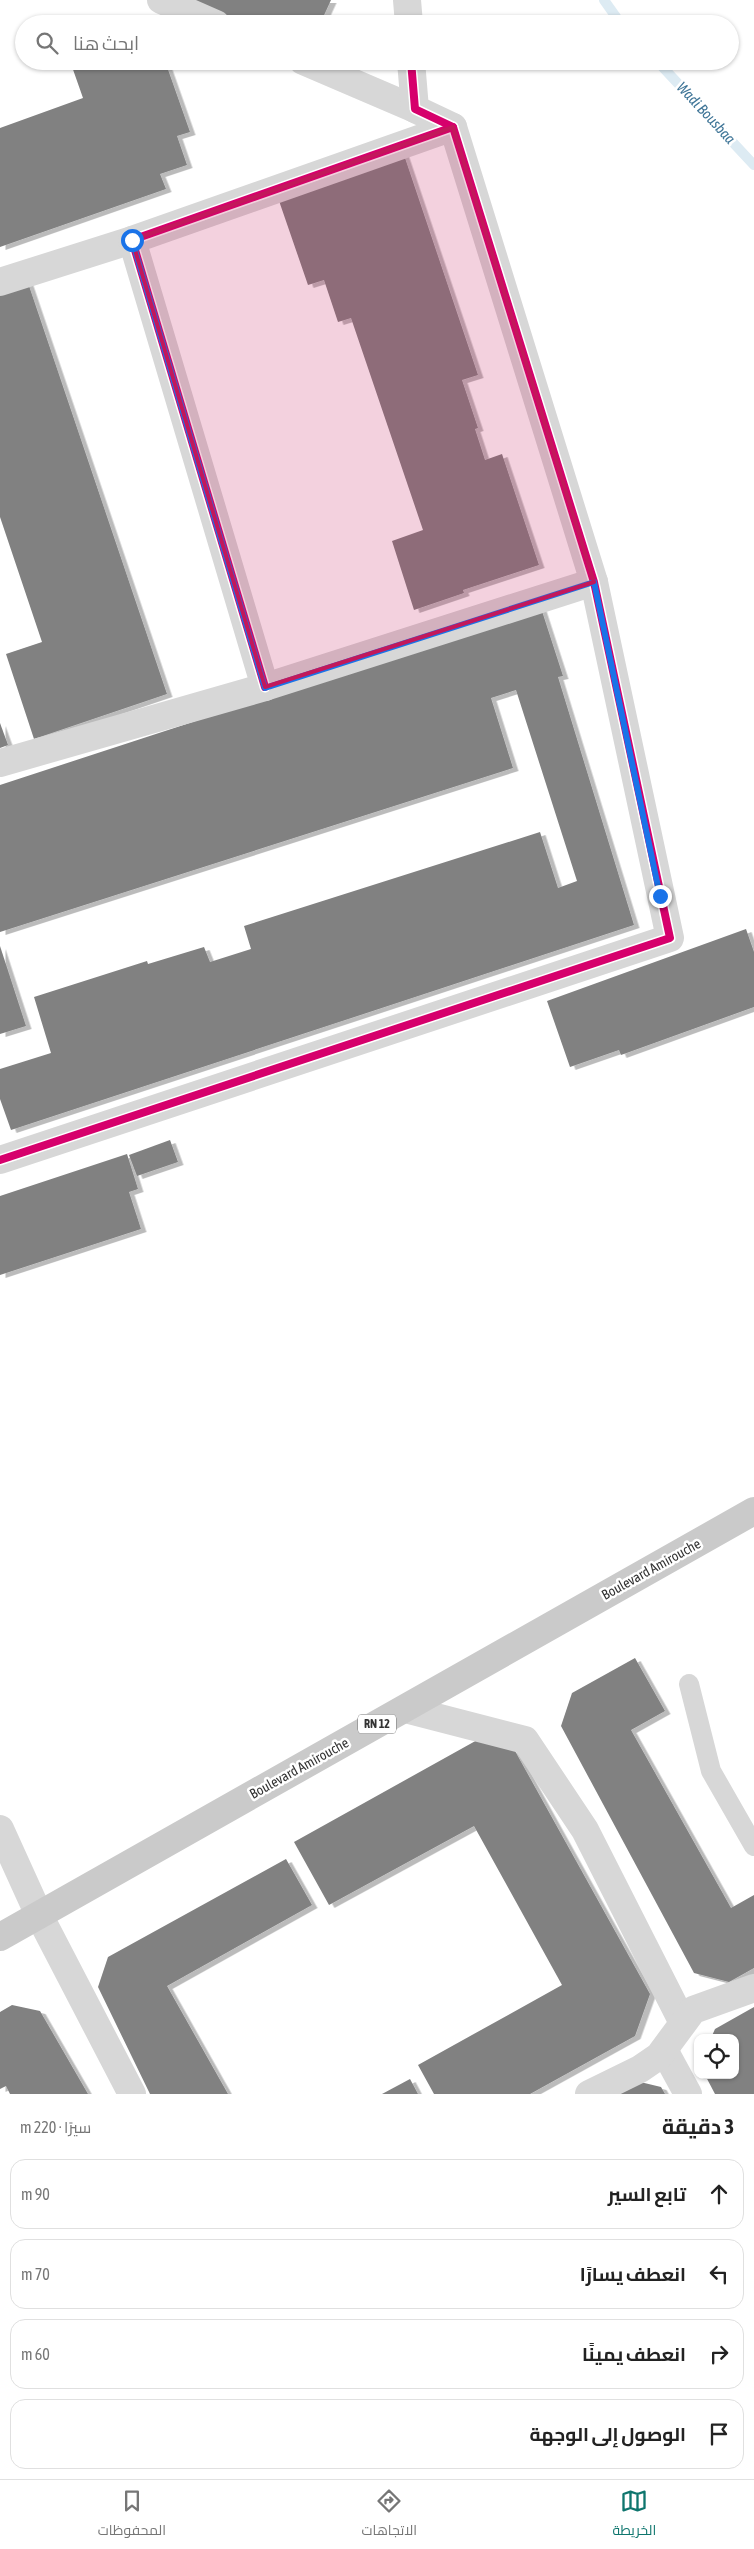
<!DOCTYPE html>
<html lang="ar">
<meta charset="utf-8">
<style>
body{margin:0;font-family:"Asap Condensed",Cairo,sans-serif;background:#f6f6f6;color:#222;direction:rtl}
.controls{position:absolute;right:15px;bottom:15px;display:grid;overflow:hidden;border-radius:10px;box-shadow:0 1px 4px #0004}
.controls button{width:45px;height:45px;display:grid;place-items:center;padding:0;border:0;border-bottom:1px solid #e0e0e0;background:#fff;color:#222;font:25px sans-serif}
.stop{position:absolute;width:15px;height:15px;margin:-11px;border:4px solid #1a73e8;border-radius:50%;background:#fff}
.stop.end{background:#1a73e8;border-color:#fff;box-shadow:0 1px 5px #0008}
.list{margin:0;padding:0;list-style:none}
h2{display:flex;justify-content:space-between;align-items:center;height:65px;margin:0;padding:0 20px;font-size:21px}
h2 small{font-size:16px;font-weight:400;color:#767676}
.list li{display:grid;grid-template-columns:32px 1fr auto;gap:15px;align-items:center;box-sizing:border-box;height:70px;margin:0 10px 10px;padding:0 10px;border:1px solid #e0e0e0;border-radius:15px}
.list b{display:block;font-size:19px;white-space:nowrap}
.list em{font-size:16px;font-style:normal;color:#767676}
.icon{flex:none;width:28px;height:28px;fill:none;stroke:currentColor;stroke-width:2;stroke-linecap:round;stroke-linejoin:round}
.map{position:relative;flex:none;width:754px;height:2094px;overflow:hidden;direction:ltr}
.search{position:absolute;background:#fff;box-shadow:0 1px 4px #0004;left:15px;right:15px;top:15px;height:55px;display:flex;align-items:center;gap:12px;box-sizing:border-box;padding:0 18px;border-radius:28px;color:#767676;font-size:19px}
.sheet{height:385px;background:#fff}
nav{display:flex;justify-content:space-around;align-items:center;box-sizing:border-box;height:70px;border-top:1px solid #e0e0e0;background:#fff;font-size:14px;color:#767676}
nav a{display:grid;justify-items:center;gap:2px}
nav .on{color:#0f766e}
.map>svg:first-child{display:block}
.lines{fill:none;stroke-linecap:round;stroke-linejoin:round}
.stream{stroke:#ddebf3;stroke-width:10}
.building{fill:#818181;filter:url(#shadow)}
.service{stroke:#d7d7d7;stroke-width:20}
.minor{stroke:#d7d7d7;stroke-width:28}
.primary{stroke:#cacaca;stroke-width:28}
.cycleway-casing{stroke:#fff;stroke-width:11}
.cycleway{stroke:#d6006c;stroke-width:8}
.route{stroke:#1a73e8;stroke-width:6}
.marked{fill:#c2185b;fill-opacity:0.2;stroke:#c2185b;stroke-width:4;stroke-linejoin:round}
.labels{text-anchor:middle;stroke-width:5;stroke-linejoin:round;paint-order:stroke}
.shield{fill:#fff;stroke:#707070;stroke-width:1}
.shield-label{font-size:12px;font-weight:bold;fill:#333}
.street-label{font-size:14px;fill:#333;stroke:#fff}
.water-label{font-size:15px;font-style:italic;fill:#3f7597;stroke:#fff}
</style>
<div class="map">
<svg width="754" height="2094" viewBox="0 0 754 2094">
<defs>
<filter id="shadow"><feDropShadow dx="5.5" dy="3" stdDeviation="0" flood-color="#0004"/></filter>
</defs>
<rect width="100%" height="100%" fill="#fff"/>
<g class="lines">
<g class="stream">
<polyline points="604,0 621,24"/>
<polyline points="657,61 754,165"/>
</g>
</g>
<g class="building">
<polygon points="176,0 331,0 320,24 227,24"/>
<polygon points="70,61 165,61 190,132 177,136 187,165 160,174 166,189 0,247 0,128 83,98"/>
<polygon points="403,152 478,375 462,380 478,428 475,429 485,460 502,454 539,565 463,590 464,593 414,610 392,541 423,530 351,318 338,322 324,280 308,285 277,195"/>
<polygon points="26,277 167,694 34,739 6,654 42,642 0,517 0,286"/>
<polygon points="541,608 563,676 558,677 634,925 11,1130 0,1099 0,1069 51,1053 34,997 147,961 148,964 204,947 210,962 251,949 244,926 540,832 558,888 577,881 516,690 491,698 513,768 0,932 0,785"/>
<polygon points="0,723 8,745 0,748"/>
<polygon points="746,929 754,952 754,1007 621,1055 619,1050 570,1067 547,1001"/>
<polygon points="0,946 26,1026 0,1034"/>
<polygon points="170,1140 178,1162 137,1176 129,1155"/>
<polygon points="127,1154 138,1189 129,1192 141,1229 0,1275 0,1196"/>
<polygon points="635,1658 665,1711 631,1730 731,1908 754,1895 754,1968 729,1982 694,1973 561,1726 572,1693"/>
<polygon points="479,1739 515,1751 650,1994 635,2036 530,2094 434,2094 418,2065 562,1985 474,1826 329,1905 294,1842"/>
<polygon points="286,1859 312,1905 167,1986 228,2094 150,2094 98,1987 108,1957"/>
<polygon points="12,2005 40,2011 88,2094 10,2094 6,2086 0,2089 0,2012"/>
<polygon points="754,2007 754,2094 715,2094 705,2075 735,2075 735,2038 711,2038 715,2029"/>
<polygon points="410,2079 418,2094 382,2094"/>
<polygon points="632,2080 661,2087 665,2094 608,2094"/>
</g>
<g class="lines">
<polyline class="service" points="689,1684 711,1771 754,1846"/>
<g class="minor">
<polyline points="161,0 216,24"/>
<polyline points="407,0 409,24"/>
<polyline points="303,61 415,109"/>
<polyline points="0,282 132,240"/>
<polyline points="265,687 132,240 453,127"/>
<polyline points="0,763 265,687 594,582"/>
<polyline points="0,1160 670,938 594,582 453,127 415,109 411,61"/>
<polyline points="405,1709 525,1740 585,1830 683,2023"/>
<polyline points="0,1829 39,1915 132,2094"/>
<polyline points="664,2050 688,2094"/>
<polyline points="589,2094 640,2069 659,2056 693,2010 754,1988"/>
</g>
<polyline class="primary" points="0,1937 754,1511"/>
<g class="cycleway-casing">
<g id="cycleway">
<polyline points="265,687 132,240 453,127"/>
<polyline points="0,1160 670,938 594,582 453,127 415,109 411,61"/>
</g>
</g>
<use href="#cycleway" class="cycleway"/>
</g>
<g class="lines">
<polyline class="route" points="132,240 265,688 594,582 660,896"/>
</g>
<path class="marked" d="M453,127L594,582L265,687L132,240Z"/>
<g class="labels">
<rect class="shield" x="358" y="1714.5" width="38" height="19" rx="4"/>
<g class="shield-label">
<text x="377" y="1728">RN 12</text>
</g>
<g class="street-label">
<text transform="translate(651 1569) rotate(-29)" y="5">Boulevard Amirouche</text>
<text transform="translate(299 1768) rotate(-29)" y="5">Boulevard Amirouche</text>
</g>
<g class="water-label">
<text transform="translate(706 113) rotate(47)" y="5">Wadi Bousbaa</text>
</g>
</g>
</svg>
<div class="controls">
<button><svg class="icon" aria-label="locate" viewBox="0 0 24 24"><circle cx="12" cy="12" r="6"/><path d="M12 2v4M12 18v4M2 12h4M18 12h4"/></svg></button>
</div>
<div class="stop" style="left:132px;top:240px"></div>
<div class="stop end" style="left:660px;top:896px"></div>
<div class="search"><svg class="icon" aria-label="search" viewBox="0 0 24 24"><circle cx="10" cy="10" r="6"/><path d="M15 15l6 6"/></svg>ابحث هنا</div>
</div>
<section class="sheet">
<h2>3 دقيقة<small>سيرًا · 220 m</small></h2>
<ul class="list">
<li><svg class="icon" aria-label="ahead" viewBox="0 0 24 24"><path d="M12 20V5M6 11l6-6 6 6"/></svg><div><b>تابع السير</b></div><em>90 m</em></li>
<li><svg class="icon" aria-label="left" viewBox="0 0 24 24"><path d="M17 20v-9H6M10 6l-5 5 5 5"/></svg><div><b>انعطف يسارًا</b></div><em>70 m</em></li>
<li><svg class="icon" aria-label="right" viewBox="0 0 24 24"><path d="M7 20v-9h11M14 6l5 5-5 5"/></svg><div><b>انعطف يمينًا</b></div><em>60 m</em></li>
<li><svg class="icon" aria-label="arrive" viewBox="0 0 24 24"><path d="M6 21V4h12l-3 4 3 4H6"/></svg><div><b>الوصول إلى الوجهة</b></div></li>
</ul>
</section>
<nav>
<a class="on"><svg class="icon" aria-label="map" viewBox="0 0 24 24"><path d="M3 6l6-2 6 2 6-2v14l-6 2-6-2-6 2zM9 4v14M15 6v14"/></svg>الخريطة</a>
<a><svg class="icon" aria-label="directions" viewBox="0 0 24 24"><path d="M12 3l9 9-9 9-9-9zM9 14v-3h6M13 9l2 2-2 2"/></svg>الاتجاهات</a>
<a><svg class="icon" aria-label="saved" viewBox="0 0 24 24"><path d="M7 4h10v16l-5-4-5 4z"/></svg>المحفوظات</a>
</nav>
